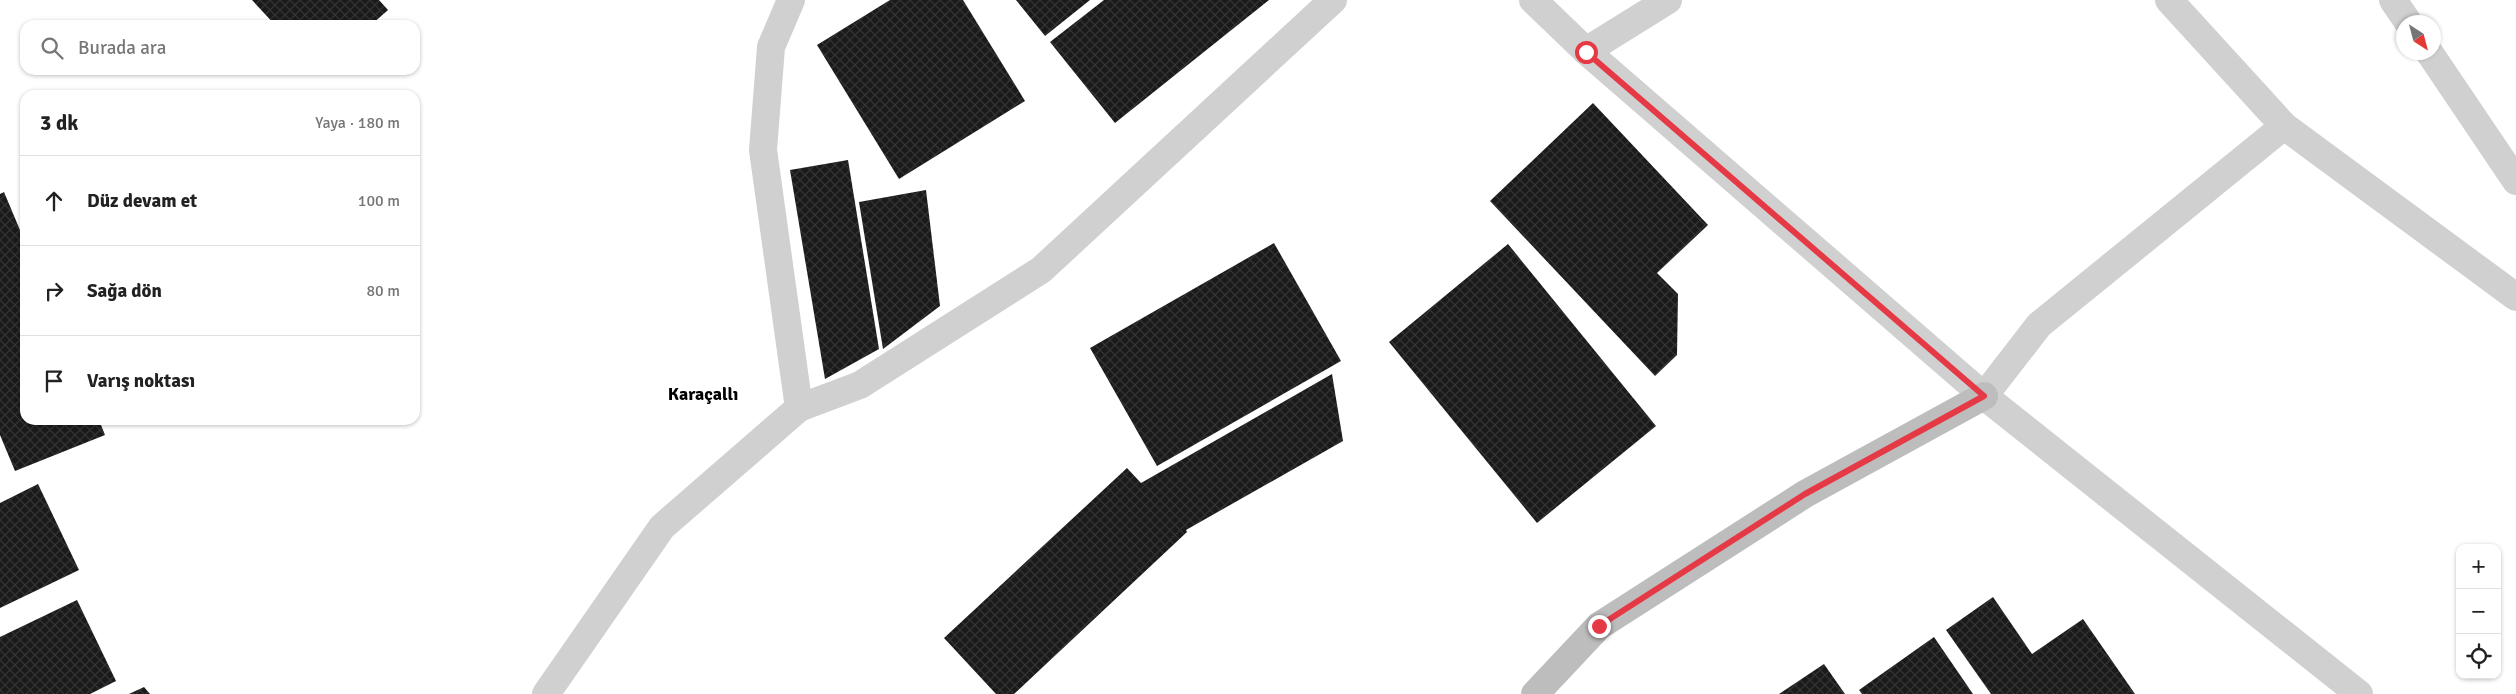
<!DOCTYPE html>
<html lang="tr">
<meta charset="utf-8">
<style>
body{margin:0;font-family:Signika,sans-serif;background:#f6f6f6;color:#222}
.controls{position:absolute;right:15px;bottom:15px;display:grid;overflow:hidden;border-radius:10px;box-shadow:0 1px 4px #0004}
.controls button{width:45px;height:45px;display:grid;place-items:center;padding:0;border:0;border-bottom:1px solid #e0e0e0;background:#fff;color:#222;font:25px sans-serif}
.compass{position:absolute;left:2396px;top:15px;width:45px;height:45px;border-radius:50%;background:#fff;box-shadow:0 1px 4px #0004;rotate:144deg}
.stop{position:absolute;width:15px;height:15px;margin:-11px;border:4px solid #e63946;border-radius:50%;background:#fff}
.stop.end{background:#e63946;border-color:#fff;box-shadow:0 1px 5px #0008}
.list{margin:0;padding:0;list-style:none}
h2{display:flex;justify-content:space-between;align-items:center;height:65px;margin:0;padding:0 20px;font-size:21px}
h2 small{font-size:16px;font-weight:400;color:#767676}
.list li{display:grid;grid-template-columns:32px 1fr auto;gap:15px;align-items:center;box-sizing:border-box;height:90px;padding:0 20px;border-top:1px solid #e0e0e0}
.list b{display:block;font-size:19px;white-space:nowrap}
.list em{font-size:16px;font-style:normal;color:#767676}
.icon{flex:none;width:28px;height:28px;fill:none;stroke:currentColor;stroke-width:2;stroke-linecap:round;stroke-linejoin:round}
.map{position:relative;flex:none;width:2516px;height:694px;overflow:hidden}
.search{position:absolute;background:#fff;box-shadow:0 1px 4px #0004;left:20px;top:20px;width:400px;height:55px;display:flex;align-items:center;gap:12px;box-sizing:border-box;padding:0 18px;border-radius:15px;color:#767676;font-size:19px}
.panel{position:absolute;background:#fff;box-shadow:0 1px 4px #0004;left:20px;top:90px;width:400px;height:335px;border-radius:15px}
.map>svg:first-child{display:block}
.building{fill:url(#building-cross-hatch)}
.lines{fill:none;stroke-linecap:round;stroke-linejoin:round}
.minor{stroke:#d0d0d0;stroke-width:28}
.tertiary{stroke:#d0d0d0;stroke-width:28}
.secondary{stroke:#bdbdbd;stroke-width:28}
.route{stroke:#e63946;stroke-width:6}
.labels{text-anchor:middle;stroke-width:5;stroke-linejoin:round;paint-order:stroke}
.quarter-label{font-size:18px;font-weight:bold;fill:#000;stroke:#fff}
</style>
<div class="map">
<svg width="2516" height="694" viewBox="0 0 2516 694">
<defs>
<pattern id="building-cross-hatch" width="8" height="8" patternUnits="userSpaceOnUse" patternTransform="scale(1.25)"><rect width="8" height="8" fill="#1a1a1a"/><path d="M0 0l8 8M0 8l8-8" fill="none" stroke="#333"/></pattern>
</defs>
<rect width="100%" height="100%" fill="#fff"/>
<g class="building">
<polygon points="252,0 379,0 388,10 371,25 275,25"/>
<polygon points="890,0 963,0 1025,101 899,179 817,45"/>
<polygon points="1016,0 1090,0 1045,36"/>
<polygon points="1104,0 1269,0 1115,123 1050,42"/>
<polygon points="1593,103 1708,225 1657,273 1678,294 1677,355 1655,376 1490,201"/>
<polygon points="848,160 879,349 825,379 790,170"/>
<polygon points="926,190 940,306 883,349 859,202"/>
<polygon points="4,192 25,242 25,420 99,420 105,435 15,471 0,435 0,194"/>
<polygon points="1274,243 1341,361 1157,466 1090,348"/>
<polygon points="1508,244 1656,426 1537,523 1389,342"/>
<polygon points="1332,374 1343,441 1186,530 1187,532 1014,694 996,694 944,638 1127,468 1141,483"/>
<polygon points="38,484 79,570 0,608 0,503"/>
<polygon points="1993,597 2032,654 2083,619 2135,694 1991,694 1946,630"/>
<polygon points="77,600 116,681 90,694 0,694 0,637"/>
<polygon points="1934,637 1973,694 1862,694 1859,690"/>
<polygon points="1824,664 1845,694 1779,694"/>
<polygon points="144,687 150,694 129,694"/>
</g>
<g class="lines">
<g class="minor">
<polyline points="791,0 771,47 763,150 799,408"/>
<polyline points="2169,0 2284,126 2516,297"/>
<polyline points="2393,0 2408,22"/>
<polyline points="1586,51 1668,0"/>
<polyline points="2429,52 2516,181"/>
<polyline points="1984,396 2039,325 2284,126"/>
<polyline points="546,694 662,527 799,408 860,385 1041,270 1333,0"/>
</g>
<polyline class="tertiary" points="1533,0 1586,51 1984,396 2359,694"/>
<polyline class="secondary" points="1535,694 1599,626 1805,494 1984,396"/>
</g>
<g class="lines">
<polyline class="route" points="1586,52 1984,396 1805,494 1599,626"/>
</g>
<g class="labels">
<g class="quarter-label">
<text x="703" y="400">Karaçallı</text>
</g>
</g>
</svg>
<div class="controls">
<button>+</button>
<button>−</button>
<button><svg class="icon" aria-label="locate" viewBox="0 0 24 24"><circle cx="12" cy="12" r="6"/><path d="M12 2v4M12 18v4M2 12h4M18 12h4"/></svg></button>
</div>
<svg class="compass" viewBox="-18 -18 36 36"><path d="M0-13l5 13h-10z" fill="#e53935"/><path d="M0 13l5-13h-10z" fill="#767676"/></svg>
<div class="stop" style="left:1586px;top:52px"></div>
<div class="stop end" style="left:1599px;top:626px"></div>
<div class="search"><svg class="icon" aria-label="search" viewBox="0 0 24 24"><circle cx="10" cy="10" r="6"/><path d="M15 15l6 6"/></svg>Burada ara</div>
<section class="panel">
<h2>3 dk<small>Yaya · 180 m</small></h2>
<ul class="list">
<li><svg class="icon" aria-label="ahead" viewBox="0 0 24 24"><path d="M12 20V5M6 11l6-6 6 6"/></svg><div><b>Düz devam et</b></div><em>100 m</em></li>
<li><svg class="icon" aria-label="right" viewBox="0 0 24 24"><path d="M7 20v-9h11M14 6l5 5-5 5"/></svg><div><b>Sağa dön</b></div><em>80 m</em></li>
<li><svg class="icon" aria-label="arrive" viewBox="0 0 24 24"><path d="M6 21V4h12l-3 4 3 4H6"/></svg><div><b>Varış noktası</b></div></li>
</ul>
</section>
</div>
